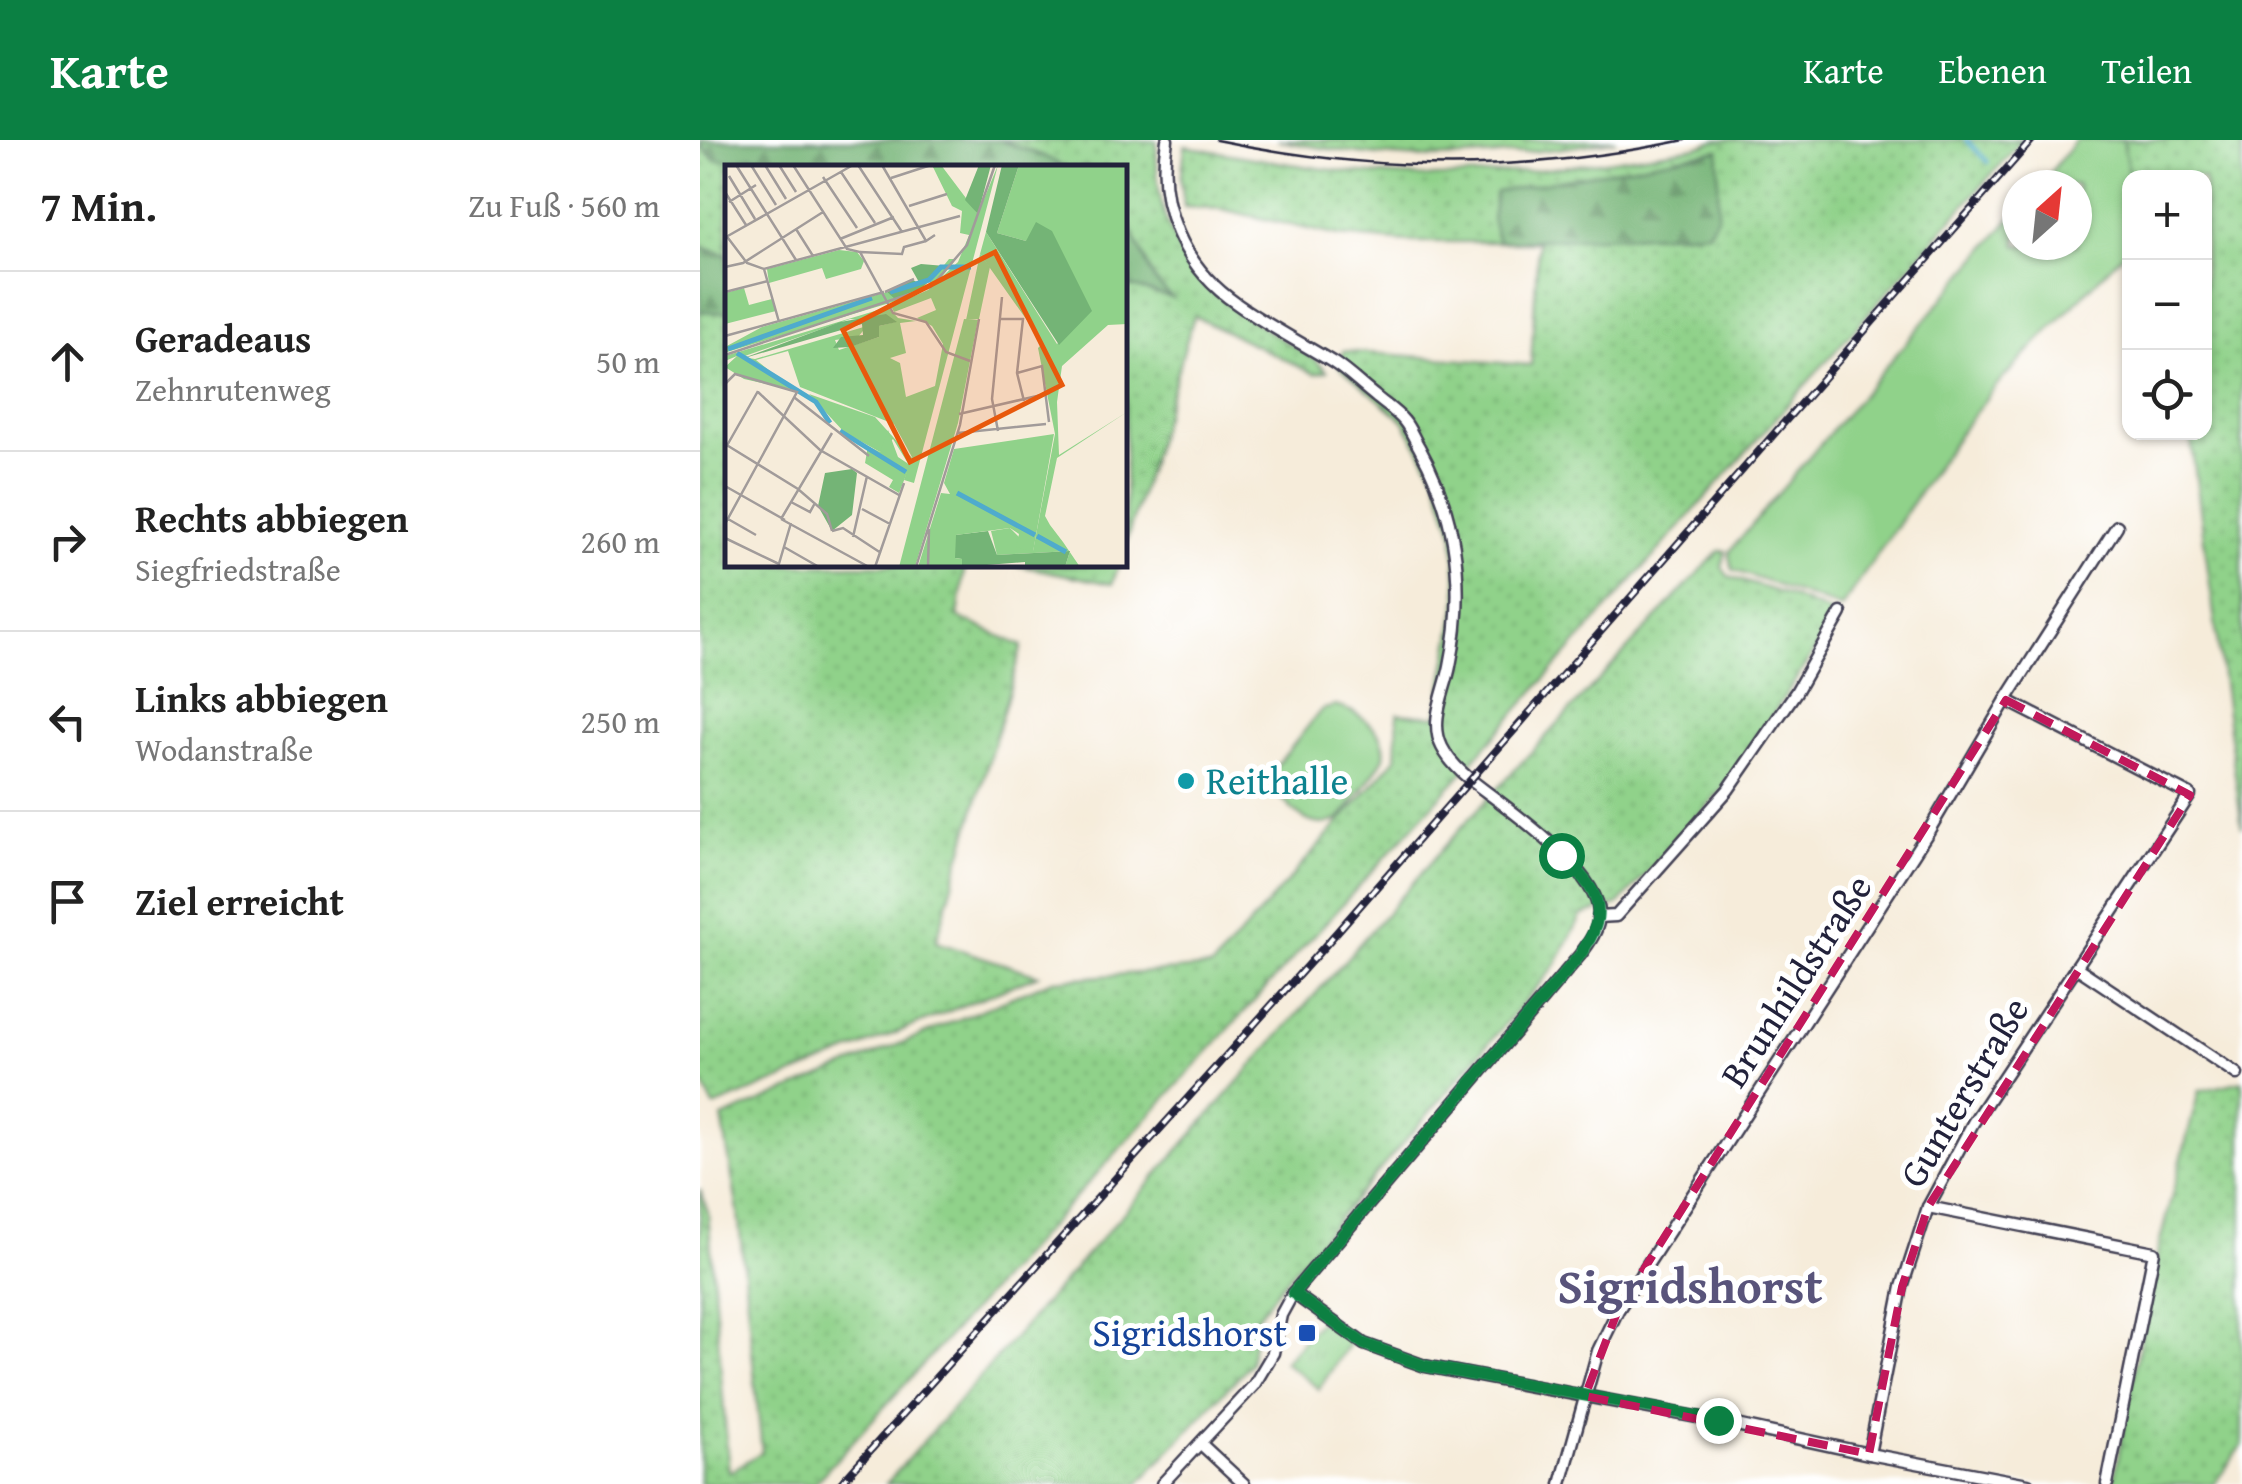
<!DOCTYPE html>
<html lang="de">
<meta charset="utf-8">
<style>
body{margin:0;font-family:"Gentium Book Plus",serif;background:#f6f6f6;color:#222}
.controls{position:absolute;right:30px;top:30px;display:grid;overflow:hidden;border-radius:20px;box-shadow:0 2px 8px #0004}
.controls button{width:90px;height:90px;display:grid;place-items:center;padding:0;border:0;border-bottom:2px solid #e0e0e0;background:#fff;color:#222;font:50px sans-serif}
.compass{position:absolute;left:1302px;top:30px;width:90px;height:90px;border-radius:50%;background:#fff;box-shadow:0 2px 8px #0004;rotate:27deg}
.stop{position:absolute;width:30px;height:30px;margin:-22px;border:8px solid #0b8043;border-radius:50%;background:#fff}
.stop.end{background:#0b8043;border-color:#fff;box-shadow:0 2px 10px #0008}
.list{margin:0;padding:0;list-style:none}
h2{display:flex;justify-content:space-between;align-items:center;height:130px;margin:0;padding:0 40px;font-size:42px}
h2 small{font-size:32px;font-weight:400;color:#767676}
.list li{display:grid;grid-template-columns:65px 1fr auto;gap:30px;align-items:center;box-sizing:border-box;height:180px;padding:0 40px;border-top:2px solid #e0e0e0}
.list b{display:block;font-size:38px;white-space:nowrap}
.list p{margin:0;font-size:32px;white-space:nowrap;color:#767676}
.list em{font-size:32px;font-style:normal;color:#767676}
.icon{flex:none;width:55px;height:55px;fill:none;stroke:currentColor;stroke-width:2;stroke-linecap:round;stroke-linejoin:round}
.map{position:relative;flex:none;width:1542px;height:1344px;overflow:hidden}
header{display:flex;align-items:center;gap:60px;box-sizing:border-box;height:140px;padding:0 50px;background:#0b8043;color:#fff}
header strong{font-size:48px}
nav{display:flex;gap:55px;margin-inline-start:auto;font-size:35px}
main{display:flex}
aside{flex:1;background:#fff}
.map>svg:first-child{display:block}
.grass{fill:url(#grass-dots);stroke:#597a62;stroke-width:2.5}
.forest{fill:url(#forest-firs);stroke:#4b6b58;stroke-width:2.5}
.park{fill:url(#park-tufts);stroke:#597a62;stroke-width:2.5}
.garden{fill:#90d28a;stroke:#597a62;stroke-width:2.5}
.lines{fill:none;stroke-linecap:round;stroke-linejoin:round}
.stream{stroke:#4fabcd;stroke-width:4}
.street-casing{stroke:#424053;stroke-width:15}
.street{stroke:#fff;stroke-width:10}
.tram{stroke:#22223b;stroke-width:2.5}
.rail-casing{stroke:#22223b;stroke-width:8}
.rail{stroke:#fff;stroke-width:4;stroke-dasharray:11;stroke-linecap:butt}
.route{stroke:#0b8043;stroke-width:12}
.marked{fill:none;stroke:#c2185b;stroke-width:8;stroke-dasharray:20 12;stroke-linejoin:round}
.culture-dot{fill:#0f9aa8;stroke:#fff;stroke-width:4}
.transit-dot{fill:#1a4fb4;stroke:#fff;stroke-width:4}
.labels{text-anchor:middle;stroke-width:10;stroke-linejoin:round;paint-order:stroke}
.culture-label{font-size:38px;fill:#0d838f;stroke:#fff;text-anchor:start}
.street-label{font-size:38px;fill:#22223b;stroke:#fff}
.transit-label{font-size:38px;fill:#164399;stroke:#fff;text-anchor:end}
.district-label{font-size:48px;font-weight:bold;fill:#59547b;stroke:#fff}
.inset-river{fill:none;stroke:#4fabcd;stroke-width:5}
.inset-road{fill:none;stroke:#a19b9a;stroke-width:2.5}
.view{fill:#e8590c;fill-opacity:0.15;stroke:#e8590c;stroke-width:5}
.inset-edge{fill:none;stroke:#22223b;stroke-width:5}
</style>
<header>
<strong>Karte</strong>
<nav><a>Karte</a><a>Ebenen</a><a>Teilen</a></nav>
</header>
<main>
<aside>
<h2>7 Min.<small>Zu Fuß · 560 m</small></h2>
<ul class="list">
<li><svg class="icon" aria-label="ahead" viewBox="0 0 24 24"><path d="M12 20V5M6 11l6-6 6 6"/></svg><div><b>Geradeaus</b><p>Zehnrutenweg</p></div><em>50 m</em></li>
<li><svg class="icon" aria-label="right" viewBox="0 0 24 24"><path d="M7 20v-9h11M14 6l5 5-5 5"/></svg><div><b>Rechts abbiegen</b><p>Siegfriedstraße</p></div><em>260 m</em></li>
<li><svg class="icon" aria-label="left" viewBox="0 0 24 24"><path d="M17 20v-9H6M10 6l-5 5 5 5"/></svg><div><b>Links abbiegen</b><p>Wodanstraße</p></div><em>250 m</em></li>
<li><svg class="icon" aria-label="arrive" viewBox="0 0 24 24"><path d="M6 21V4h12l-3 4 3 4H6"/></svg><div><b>Ziel erreicht</b></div></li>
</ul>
</aside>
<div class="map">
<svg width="1542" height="1344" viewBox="0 0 1542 1344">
<defs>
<pattern id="grass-dots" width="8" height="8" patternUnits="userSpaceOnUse" patternTransform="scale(2.5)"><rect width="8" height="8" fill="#90d28a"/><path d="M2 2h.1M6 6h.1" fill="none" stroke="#7cb478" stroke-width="1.8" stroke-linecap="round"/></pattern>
<pattern id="forest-firs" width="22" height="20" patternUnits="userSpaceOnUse" patternTransform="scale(2.5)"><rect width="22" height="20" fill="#74b476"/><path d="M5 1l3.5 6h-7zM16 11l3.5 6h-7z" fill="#5f9262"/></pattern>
<pattern id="park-tufts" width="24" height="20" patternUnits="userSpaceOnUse" patternTransform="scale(2.5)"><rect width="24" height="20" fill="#90d28a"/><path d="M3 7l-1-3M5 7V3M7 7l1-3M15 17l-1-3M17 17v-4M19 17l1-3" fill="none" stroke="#7cb478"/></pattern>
</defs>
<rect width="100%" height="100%" fill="#fff"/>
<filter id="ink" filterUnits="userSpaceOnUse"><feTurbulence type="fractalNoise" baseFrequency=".01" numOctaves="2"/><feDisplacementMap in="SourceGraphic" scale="20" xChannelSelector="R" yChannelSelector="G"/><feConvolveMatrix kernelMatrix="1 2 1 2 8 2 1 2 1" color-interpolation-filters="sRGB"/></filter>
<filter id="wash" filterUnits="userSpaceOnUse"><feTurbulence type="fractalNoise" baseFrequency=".0048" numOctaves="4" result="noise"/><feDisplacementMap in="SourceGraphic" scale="40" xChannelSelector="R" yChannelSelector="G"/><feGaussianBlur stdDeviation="2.25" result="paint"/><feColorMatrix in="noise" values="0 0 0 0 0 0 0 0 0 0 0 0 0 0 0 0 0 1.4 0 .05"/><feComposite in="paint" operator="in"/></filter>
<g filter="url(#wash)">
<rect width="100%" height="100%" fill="#f6ecda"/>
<g class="grass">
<path d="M299,0L457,1C451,125 522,164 616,220L627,231L615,234L494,176L425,406V145L470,157L454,140L425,76V28L365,27L343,16Z"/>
<path d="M577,0H917C856,10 794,18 732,18C682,17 627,10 577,0Z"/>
<path d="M1018,0H1322L762,633L114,1344H0V1049L8,1072L29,1332L62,1312L38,1072L22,978L353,840L512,827L696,618L698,573L737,576L758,458L754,395L735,335L703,280L638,225L643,211L831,225L838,102H708L638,96L521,69L484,67L481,40L485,6C566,20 646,36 729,37C817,37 909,20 996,7Z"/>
<polygon points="1423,0 1542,0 1542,688 1490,293 1504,292 1504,38 1429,38"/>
<polygon points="0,2 4,10 36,21 51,16 78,17 112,22 165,22 176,27 28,28 27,115 0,107"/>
<polygon points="0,171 27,173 28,425 265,425 258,477 322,506 236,802 338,835 14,967 0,939"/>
<polygon points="1019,411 1026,411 1022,427 1028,436 1033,438 1088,455 1129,472 1132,481 1124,497 1024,648 918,765 882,775 855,826 581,1145 557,1177 550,1224 438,1344 186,1344 767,681"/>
<polygon points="316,425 419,425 412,444"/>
<polygon points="1542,941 1542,1306 1514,1344 1413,1344 1458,1109 1499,951"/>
</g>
<g class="forest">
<polygon points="0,0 299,0 343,16 365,27 176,28 165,22 112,22 51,16 36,21 15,20 4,10"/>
<polygon points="1019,10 1018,75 1008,92 798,102 792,79 796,52"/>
<polygon points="425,76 454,140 472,158 425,145"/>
<polygon points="0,107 27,115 27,173 0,171"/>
</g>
<polygon class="park" points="620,1180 650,1202 619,1249 584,1222"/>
<g class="garden">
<polygon points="1376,0 1423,0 1429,38 1429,107 1295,247 1263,288 1141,468 1033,430 1029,417 1030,411 1317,71 1317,105 1377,105 1377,45 1340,45"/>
<path d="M635,566C656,570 689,591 684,617C682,623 644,676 638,680C637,681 624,684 623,684C601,684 586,663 573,648L574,629L621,570Z"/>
</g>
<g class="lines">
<polyline class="stream" points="1266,0 1288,22"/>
</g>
</g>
<g filter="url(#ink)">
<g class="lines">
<g class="street-casing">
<g id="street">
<polyline points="898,777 916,776 1028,650 1096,552 1141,473"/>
<polyline points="1376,827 1537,934"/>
<polyline points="1228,1067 1454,1112 1407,1344"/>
<polyline points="593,1153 664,1204 725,1226 1018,1281 1169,1314 1328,1344"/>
<polyline points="501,1304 544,1344"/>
<polyline points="1169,1314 1202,1147 1228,1067 1273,983 1490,655 1306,560"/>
<path d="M462,1344L554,1245L573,1213L581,1175L593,1153L880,815C889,803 899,790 899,774C899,736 825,681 796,659C776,644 753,629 742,607C729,581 745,552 750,526C766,449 757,375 719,307C714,299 710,288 704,281C696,271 684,264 675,256C661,245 648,232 634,223C602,203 568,186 537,164C483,127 456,64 467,0"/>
<polyline points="861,1344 898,1211 918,1170 1228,692 1306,560 1417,386"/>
</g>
</g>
<use href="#street" class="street"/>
<path class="tram" d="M516,0C680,34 822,34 985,0"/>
<g class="rail-casing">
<polyline id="rail" points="140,1344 623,808 1332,0"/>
</g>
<use href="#rail" class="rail"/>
</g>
</g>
<g class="lines" filter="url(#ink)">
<path class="route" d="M861,715C898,750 912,769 880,815L593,1153L664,1204L725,1226L1018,1280"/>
</g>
<path class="marked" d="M1306,560L1490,655L1228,1067L1202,1147L1169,1314L885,1256L918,1170Z"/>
<circle class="culture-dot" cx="486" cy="641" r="10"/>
<rect class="transit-dot" x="597" y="1183" width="20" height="20" rx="5"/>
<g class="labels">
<g class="culture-label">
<text x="506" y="654">Reithalle</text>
</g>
<g class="street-label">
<text transform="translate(1096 841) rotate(-57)" y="13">Brunhildstraße</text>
<text transform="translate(1264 952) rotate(-59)" y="13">Gunterstraße</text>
</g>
<g class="transit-label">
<text x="587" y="1206">Sigridshorst</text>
</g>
<g class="district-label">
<text x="990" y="1163">Sigridshorst</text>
</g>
</g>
<g transform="translate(25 25)">
<rect width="402" height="402" fill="#f6ecda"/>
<path d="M207,0H216L253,49L244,70L235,68L237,46L227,41ZM273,0L189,318L179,315L184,300L168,274L155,287L119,267L84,229L150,252L188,294L169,259L75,222L63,186L31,195L69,225L19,214L0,202L12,191L0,196V191L163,142L173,153L191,156L175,158L181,188L165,193L175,198L181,232L210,221L218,179L207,161L192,153L211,145L206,133L169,147L166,141L203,125L233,97ZM125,154L170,157L154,161V172L114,185L110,175L133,172L142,161L30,194L17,192ZM294,0H402V159L383,160L337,201L332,237L334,290L402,247L332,293L320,351L325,360L338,377L355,402H340L345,386L272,390L266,366L285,363L308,386L330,269L313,183L318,178L255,89L261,67L332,179L353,158L301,76L272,68ZM224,94H231L215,114L191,130L2,187L0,182L37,162L162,127L171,133L203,120ZM239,154L253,155L233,258L190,402H174Z" fill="#90d28a" fill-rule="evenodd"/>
<path d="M254,0H266L253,49L240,35ZM277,0H294L272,68L301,76L311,57L327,66L367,146L334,180L261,67ZM196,99L220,101L197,123L170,134L162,127L188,115L195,119L186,103ZM161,149L172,157L154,161V172L125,182L108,183L116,172L138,170L137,159L16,194L115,157ZM127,304L132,308L127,350L107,366L93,341L100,308ZM263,366L272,390L345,386L340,402H300V397L237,402V394L230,393V370Z" fill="#74b476"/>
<path d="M163,265L173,292L185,300L174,328L164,322L168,315L140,298L143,281L155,287Z" fill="#90d28a"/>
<path d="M114,85L132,87L139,96L136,104L101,114L97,103L44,118L42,104ZM255,89L265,102L254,154L241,155ZM19,123L24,140L47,134L51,146L0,159V128ZM329,269L308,387L291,382L294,369L285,363L231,370L230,393L237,394V402H193L216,328L225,329L219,318L229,284Z" fill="#90d28a"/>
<path class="inset-river" d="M165,127L204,115L216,102H246M3,184L147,133M12,188L91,237L105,258M115,266L181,307M232,328L310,370M312,371L341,387"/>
<path class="inset-road" d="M11,0L71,95M26,0L51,40M40,0L61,34M54,0L71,27M68,0L122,84L135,87L168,148L201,157L221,187L245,196M133,0L177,67M157,0L201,76L210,70M116,7L150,58M4,11L30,54M98,12L132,63M166,13L206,0M0,27L21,60M4,37L31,20M184,41L222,29M71,64L88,91M0,69L22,98L39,104L235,51M1,72L128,0M115,74L169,52M135,87L177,89L179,82L201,76M0,102L18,98L98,47M39,104L54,157M0,127L43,116M160,127L189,114M275,154H298L292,208L299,236M0,171L159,127M0,190L206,122L242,80L270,0M292,208L317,201L324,257M0,219L10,209L72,227L0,359M33,227L95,285L174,330M70,233L144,291M234,249L325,228M273,266L267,234L277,132M233,268L321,259M0,279L73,324L102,349L107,366M0,284L33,226M0,321L60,355M66,337L85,347L90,338M137,344L165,359M3,354L31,370M56,354L107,268M56,354L144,402M107,366L118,363L156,388M128,372L142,311M0,373L54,399M59,382L94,402M53,402L66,358M150,402L179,318M191,402L235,260L254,154M203,402L204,364"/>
<path class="view" d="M270,87L337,220L185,297L118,165Z"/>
<rect width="402" height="402" class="inset-edge"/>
</g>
</svg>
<div class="controls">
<button>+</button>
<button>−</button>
<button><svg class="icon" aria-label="locate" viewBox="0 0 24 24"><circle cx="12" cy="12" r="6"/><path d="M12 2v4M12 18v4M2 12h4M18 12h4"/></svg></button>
</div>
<svg class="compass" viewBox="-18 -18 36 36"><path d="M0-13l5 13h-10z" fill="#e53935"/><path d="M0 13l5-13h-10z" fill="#767676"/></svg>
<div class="stop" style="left:861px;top:715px"></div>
<div class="stop end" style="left:1018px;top:1280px"></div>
</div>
</main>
